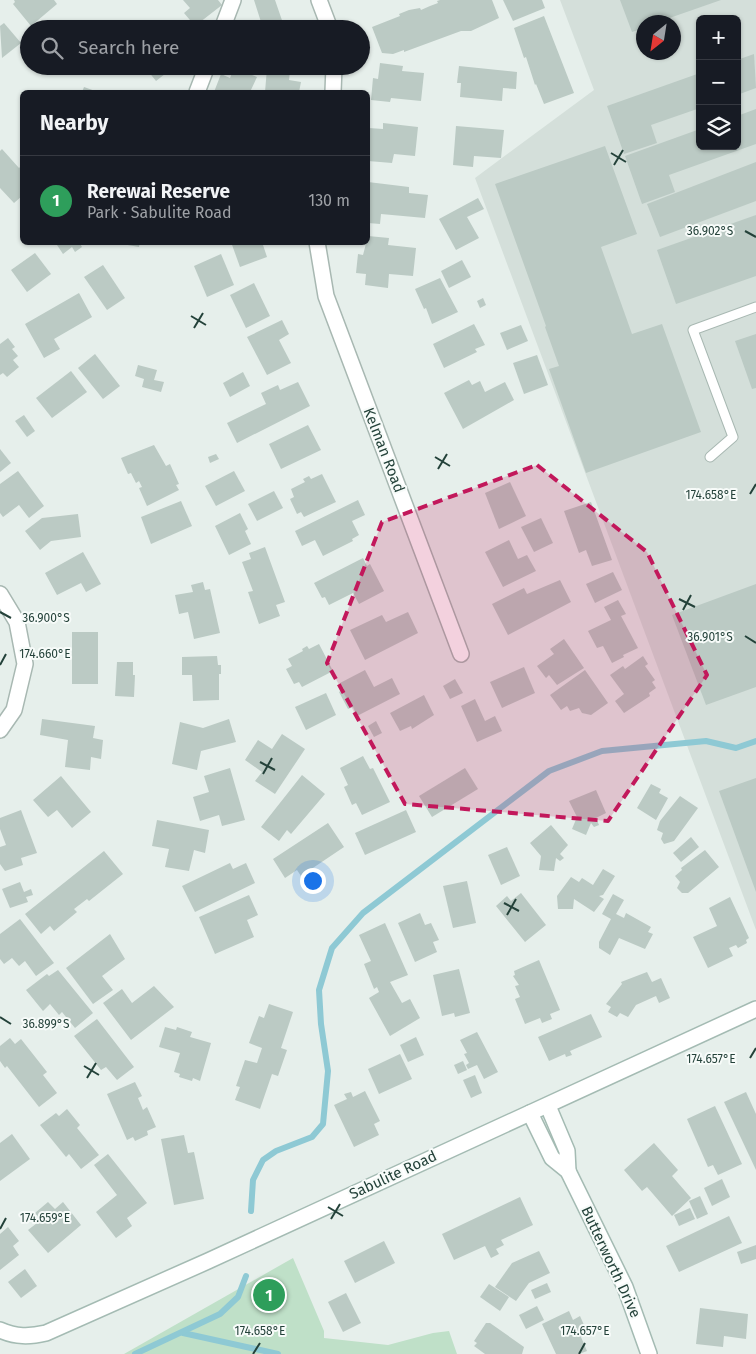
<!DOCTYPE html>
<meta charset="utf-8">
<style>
body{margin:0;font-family:"Fira Sans",sans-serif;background:#242831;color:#f1f3f6}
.controls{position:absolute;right:15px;top:15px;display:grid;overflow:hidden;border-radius:8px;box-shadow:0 1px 4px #0004}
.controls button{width:45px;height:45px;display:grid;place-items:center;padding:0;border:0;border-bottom:1px solid #363941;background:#171b24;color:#f1f3f6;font:25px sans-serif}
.compass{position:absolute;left:636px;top:15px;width:45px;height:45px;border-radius:50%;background:#171b24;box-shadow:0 1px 4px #0004;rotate:210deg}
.you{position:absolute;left:312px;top:880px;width:18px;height:18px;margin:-12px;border:4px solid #fff;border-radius:50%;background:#1a73e8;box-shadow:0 0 0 8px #1a73e833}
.badge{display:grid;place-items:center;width:32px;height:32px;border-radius:50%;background:#ea580c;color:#fff;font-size:16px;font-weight:700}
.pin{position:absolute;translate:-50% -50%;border:2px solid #fff;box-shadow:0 1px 5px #0006}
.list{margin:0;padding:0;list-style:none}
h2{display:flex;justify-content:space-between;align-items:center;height:65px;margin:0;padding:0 20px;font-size:21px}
h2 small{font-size:16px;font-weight:400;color:#9ea1a6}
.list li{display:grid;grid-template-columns:32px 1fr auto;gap:15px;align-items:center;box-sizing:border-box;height:90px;padding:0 20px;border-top:1px solid #363941}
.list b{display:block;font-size:19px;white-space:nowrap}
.list p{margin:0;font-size:16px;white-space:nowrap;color:#9ea1a6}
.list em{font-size:16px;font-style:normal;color:#9ea1a6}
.icon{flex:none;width:28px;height:28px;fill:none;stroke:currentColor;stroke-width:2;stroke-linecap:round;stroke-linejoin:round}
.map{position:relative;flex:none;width:756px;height:1354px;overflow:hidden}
.search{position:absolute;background:#171b24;box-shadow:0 1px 4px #0004;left:20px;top:20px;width:350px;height:55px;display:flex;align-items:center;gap:12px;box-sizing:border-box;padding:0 18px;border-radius:28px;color:#9ea1a6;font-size:19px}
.panel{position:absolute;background:#171b24;box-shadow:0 1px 4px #0004;left:20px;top:90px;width:350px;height:155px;border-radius:8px}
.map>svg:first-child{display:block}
.built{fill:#d4dfda;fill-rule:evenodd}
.green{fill:#bfe0c8}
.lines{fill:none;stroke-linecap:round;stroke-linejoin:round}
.stream{stroke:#8ec9d4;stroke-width:6}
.building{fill:#bbcac4}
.lane-casing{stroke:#a8b8b2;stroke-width:11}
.street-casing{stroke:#a8b8b2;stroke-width:18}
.secondary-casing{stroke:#a4bbb3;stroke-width:18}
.lane{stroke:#fff;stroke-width:9}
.street{stroke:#fff;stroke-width:15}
.secondary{stroke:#fff;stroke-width:15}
.marked{fill:#c2185b;fill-opacity:0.2;stroke:#c2185b;stroke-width:4;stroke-dasharray:10 6;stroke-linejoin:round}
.ticks{fill:none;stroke:#24423a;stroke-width:2}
.labels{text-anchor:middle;stroke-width:4;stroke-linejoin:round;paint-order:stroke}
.street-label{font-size:15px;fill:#24423a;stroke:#f7fbf9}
.ticks-label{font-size:12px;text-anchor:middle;fill:#24423a;stroke:#f7fbf9;stroke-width:4;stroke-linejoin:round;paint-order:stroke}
</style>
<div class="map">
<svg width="756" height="1354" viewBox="0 0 756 1354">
<rect width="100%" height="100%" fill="#e6efeb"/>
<path class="built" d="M560,0H756V930L475,178L594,90ZM700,19H737V146H700ZM644,22H674V52H644Z"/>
<polygon class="green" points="293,1258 324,1331 324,1338 388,1345 433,1333 449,1331 457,1354 124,1354"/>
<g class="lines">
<g class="stream">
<polyline points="251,1211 253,1180 263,1160 276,1151 312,1137 323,1124 328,1071 321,1024 319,990 332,948 363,913 549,771 602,751 706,741 736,748 756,741"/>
<polyline points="183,1333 278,1354"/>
<polyline points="135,1354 220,1314 238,1297 246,1276"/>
</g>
</g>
<g class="building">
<polygon points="14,0 54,0 57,4 31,26 13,4 15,2"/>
<polygon points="183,0 218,0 222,5 195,26 184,13 190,8"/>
<polygon points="254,0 275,0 285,29 250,29 249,26 261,22"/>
<polygon points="440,0 492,0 499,18 471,31 461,31 404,52 404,50 393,54 382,53 372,27 400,16 399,14 409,10 420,8 421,10 430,6 438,3 437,1"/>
<polygon points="503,0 542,0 545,8 513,21"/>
<polygon points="620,0 721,0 658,22 644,22 644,28 632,32"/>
<polygon points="544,16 574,93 544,104 536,84 535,85 526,57 524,58 514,28"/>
<polygon points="175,22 180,29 166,29"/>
<polygon points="4,23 21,43 2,58 0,26"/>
<polygon points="754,54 756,88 737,95 737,60"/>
<polygon points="380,63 403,66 402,71 424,73 421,101 391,98 390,102 371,100 373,78 378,79"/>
<polygon points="144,66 166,66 167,68 164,71 165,74 156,81"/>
<polygon points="459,66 517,72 516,89 503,88 502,101 460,97 461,83 457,83"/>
<polygon points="234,68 257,77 250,92 214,92 221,74 230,78"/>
<polygon points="267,68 290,71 289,80 301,82 299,92 265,92"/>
<polygon points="700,73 700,108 651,125 657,143 624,154 607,106"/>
<polygon points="84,87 98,92 82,92"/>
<polygon points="756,109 756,144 669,175 675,192 642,204 625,156 700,129 700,146 737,146 737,116"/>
<polygon points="383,123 418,127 415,156 394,154 392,163 368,161 369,128 383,129"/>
<polygon points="456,126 504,130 501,158 474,156 473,167 453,165"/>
<polygon points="605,146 637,234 601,247 632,334 662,324 701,432 586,473 549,369 559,366 545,327 546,326 495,184"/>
<polygon points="2,149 19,168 22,165 22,196 14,203 0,188 0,151"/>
<polygon points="756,162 756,201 660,237 647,204"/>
<polygon points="368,182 409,187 409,193 428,195 425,218 381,214 380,224 368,223"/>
<polygon points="478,198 484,209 467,217 479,238 456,250 439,219"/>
<polygon points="756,215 756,276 676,304 657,250"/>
<polygon points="368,236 389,238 388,245 416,248 413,276 389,274 388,288 365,285 366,274 356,273 358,254 363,255"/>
<polygon points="55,242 79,242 82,247 75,252 72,247 63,254"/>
<polygon points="122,242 140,242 139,247 122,244"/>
<polygon points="231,242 262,242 267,257 240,267"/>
<polygon points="35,253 51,274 27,292 11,270"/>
<polygon points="221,254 234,285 207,297 194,266"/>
<polygon points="462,260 471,277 449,288 441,271"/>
<polygon points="103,265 125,298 107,310 84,277"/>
<polygon points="440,278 458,312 432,324 426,308 424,309 415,289"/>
<polygon points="254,283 270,316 246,328 230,295"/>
<polygon points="79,293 92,317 54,339 60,349 44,358 25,324"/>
<polygon points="483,298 486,305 480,308 477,301"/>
<polygon points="282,320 289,334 279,340 291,363 267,375 247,337"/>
<polygon points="474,324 485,345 475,349 477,352 444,368 433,344"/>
<polygon points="521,325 528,341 507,350 500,333"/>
<polygon points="756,334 756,388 752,389 735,341"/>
<polygon points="8,338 15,347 12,349 18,356 13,360 19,367 7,377 3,373 0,375 0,344"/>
<polygon points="95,354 120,386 103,399 78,368"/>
<polygon points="537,355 548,385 524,394 513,363"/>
<polygon points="138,365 157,370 154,380 164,382 161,392 142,387 144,379 135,376"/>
<polygon points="71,371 87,392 52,418 36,398"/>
<polygon points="243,372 250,386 230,397 223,383"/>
<polygon points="469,380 472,385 480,381 485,392 505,382 514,400 463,429 444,393"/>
<polygon points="298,382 310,406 237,443 227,423 266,404 261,393 278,385 280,390"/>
<polygon points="24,415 35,431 27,437 15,421"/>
<polygon points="308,425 321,450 281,469 269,444"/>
<polygon points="154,445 166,466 170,464 179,484 176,485 179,490 147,506 139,488 142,487 139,481 136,483 131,473 128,474 121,458"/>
<polygon points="0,449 11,463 0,472"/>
<polygon points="216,454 219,459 210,463 208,457"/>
<polygon points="18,471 44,506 29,518 19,505 3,517 0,513 0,484"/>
<polygon points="234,471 245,491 216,506 205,486"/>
<polygon points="322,474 336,502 304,517 301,512 297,514 290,499 294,497 291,489 305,482 303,479 309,476 311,479"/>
<polygon points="510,482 526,516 499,529 485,493"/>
<polygon points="274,491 283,508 257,521 248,504"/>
<polygon points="358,500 365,515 352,521 359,535 352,539 353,541 323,556 315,540 302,546 295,531"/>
<polygon points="181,501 192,526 151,544 141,517"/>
<polygon points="591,502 612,560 592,566 586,550 579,553 564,511"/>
<polygon points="240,513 248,529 245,531 251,544 229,555 215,526"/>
<polygon points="78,514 81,537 51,541 40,550 25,531 42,518"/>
<polygon points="541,518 553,543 534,552 521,527"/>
<polygon points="509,540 518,559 527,555 536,571 503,587 485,552"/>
<polygon points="265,547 285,602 276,605 280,616 259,624 248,592 253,591 242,562 251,559 249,553"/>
<polygon points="83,552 101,584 86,592 81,583 57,595 45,573"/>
<polygon points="363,558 367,566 370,564 384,591 359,604 353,593 329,605 325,597 322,598 314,583"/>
<polygon points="613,572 622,590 595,603 586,584"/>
<polygon points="560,580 571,602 508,635 492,604 524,588 527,594"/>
<polygon points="203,582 205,590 210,589 220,633 194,639 188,612 179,614 175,595 193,592 191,585"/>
<polygon points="756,584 756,687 706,705 672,615"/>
<polygon points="618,600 626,614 621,616 638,648 623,655 624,657 612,663 603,646 597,648 588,631 611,620 604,607"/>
<polygon points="408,612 418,633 365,660 350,630 382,615 386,622"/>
<rect x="72" y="632" width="26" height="52"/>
<polygon points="564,639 584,668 557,685 549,675 546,678 537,666 554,654 550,649"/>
<polygon points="319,644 333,671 302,687 299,682 294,684 286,669 292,666 288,659 303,651 302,649 307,646 309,649"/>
<polygon points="217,656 218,665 221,665 221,674 219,674 219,700 193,701 192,675 182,675 182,657"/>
<polygon points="643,656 648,664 645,666 655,680 652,682 656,688 649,693 650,696 624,713 615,701 624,694 610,675 623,666 625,669"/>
<polygon points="117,662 133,662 133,675 135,675 134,697 115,696"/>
<polygon points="524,667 535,693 502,708 490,682"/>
<polygon points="365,670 374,687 392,678 400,694 357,716 353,707 348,709 339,692 344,689 340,683"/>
<polygon points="585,670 608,703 591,715 582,713 579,708 570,711 567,706 561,710 550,695"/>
<polygon points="455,679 463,693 450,699 443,686"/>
<polygon points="326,693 336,715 306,730 295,707"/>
<polygon points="424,695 434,715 412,729 411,726 400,731 390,713"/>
<polygon points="475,699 485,721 495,716 502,731 477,742 461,706"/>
<polygon points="42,719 95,726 93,738 103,740 101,759 91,757 90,770 65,767 68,740 40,735"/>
<polygon points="229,719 236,742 201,751 197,770 172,764 180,722 203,728"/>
<polygon points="376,721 382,733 374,737 368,726"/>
<polygon points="282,734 305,749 275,794 255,781 262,772 245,760 258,740 272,749"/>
<polygon points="363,756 370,769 373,768 390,802 362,815 356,803 352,805 344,787 348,785 340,768"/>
<polygon points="230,768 245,820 222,826 219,815 200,821 193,797 209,792 204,776"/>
<polygon points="465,768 478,789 432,817 419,796"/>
<polygon points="302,775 325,794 291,834 287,830 279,841 261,827"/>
<polygon points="61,776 91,812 72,828 57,810 48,817 33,800"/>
<polygon points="756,778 756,892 719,791"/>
<polygon points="651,784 661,789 659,793 668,798 656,820 637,808"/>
<polygon points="596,790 606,813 596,818 599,825 594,827 591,823 586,835 572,829 577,817 569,801"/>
<polygon points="680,796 698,808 674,841 664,844 661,839 663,833 657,830 660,821"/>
<polygon points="21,810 37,853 21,858 23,865 5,871 0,864 0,847 6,845 0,829 0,818"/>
<polygon points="406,810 416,832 365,855 355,833"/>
<polygon points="157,820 209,830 205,853 194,850 189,871 165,867 169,849 152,846"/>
<polygon points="328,823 344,847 301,876 297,870 285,878 273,859"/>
<polygon points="551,825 568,845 560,854 564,858 560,861 556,858 554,871 539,870 541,856 530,843"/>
<polygon points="691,837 699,847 681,862 673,853"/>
<polygon points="507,847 520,876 501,885 488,855"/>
<polygon points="705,850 719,867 688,893 682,893 677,888 680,882 675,876 682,870 681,868"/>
<polygon points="104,851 123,874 89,901 87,899 74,909 77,912 54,931 50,926 41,934 25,914"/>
<polygon points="230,863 233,869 246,863 255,883 195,912 182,886"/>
<polygon points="603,869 615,876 603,895 599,896 604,899 594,912 574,899 573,909 558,909 557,896 571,877 579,882 582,878 593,885"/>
<polygon points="467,881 476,923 453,928 443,886"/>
<polygon points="20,882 24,892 31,889 33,895 26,897 28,902 10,908 2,889"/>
<polygon points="521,893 546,925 525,942 496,906 507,896 511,901"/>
<polygon points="613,894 624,900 616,914 624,918 626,913 651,927 648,932 653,934 645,949 619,938 610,955 599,948 599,942 611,919 602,914"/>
<polygon points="249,895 258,915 247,920 254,937 215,954 199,917"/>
<polygon points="730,897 749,938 746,940 747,943 738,948 736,945 729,948 733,956 708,968 693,937 717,926 709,908"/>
<polygon points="420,913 425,925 431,923 439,940 433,942 437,952 415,962 398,923"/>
<polygon points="20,919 54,963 36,976 25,961 19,966 12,958 4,964 0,959 0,934"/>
<polygon points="385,923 408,975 390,982 402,1003 410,999 420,1018 390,1036 369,998 379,992 377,987 374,989 364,964 371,961 359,935"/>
<polygon points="110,934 125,959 102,976 113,990 93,1004 66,968"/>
<polygon points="539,960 560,1010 550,1014 552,1019 542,1023 540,1018 525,1024 515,999 520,997 515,986 519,985 513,976 515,975 514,971"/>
<polygon points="459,969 470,1013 455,1017 454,1013 442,1016 433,975"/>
<polygon points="58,970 93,1013 75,1028 62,1012 59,1015 50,1004 43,1011 26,990 47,974 49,976"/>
<polygon points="647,972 652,982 661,978 670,998 659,1003 656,996 636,1005 628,1017 620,1013 617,1017 608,1012 611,1007 606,1004 622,984 621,982"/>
<polygon points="154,986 174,1007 131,1040 103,1003 122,989 132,1003"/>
<polygon points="269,1004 293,1012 281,1048 287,1050 278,1076 272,1074 260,1109 235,1100 240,1087 236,1086 245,1060 257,1063 262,1048 249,1043 259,1016 264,1018"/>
<polygon points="591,1014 602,1037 570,1051 572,1055 566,1057 565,1054 549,1061 538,1037"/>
<polygon points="97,1019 134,1067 117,1080 106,1067 101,1070 74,1036"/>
<polygon points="165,1027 176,1030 177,1027 192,1032 190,1037 211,1043 200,1081 193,1078 192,1081 179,1077 180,1074 174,1072 180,1053 159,1047"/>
<polygon points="477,1032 498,1072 484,1079 477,1065 468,1069 466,1065 469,1063 464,1054 467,1053 460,1040"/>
<polygon points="416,1037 424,1055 408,1062 400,1045"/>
<polygon points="10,1038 15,1044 21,1039 47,1072 43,1075 57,1093 39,1107 7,1066 5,1068 0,1061 0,1046"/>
<polygon points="400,1054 412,1079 379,1094 368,1069"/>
<polygon points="463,1061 467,1070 458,1074 454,1065"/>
<polygon points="475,1075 482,1093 471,1098 463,1080"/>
<polygon points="135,1082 142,1096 138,1098 143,1110 147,1107 156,1127 147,1131 148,1135 135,1141 133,1137 127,1140 107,1094"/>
<polygon points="365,1091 380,1121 374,1124 379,1135 354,1147 334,1105 347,1099 344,1094 351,1092 353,1097"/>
<polygon points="746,1092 756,1114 756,1170 724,1102"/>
<polygon points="715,1106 742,1164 718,1175 713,1165 708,1167 687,1119"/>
<polygon points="67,1109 80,1125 77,1128 99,1155 81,1169 69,1154 66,1157 40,1125 56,1113 59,1116"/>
<polygon points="12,1134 30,1159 0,1181 0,1143"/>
<polygon points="184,1135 188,1153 194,1152 204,1199 174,1205 161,1139"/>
<polygon points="654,1143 678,1170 672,1176 691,1198 672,1216 647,1187 642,1191 624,1170"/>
<polygon points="108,1154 147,1203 127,1218 132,1226 116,1238 96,1212 117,1195 94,1165"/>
<polygon points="722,1179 730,1197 712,1206 704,1188"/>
<polygon points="700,1196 708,1214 697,1219 689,1201"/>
<polygon points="520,1197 533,1225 501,1240 504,1245 496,1249 499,1254 491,1258 485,1246 454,1260 442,1234"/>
<polygon points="48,1202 55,1209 63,1202 81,1225 48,1253 28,1230 41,1220 35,1213"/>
<polygon points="690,1208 695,1219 679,1226 674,1215"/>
<polygon points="729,1216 742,1243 679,1272 666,1246"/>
<polygon points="8,1227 19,1241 13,1246 19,1255 0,1270 0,1234"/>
<polygon points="384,1241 395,1263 355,1283 344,1261"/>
<polygon points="756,1245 756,1259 741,1264 737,1252"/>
<polygon points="539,1251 550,1273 529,1283 516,1301 495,1287 512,1263"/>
<polygon points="25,1269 37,1286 21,1298 8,1282"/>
<polygon points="547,1283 551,1292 535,1299 531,1290"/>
<polygon points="489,1284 509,1297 500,1311 480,1297"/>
<polygon points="346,1293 361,1323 343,1332 328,1302"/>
<polygon points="537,1306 544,1320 526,1329 519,1315"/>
<polygon points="700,1308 748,1314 746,1339 724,1336 723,1347 696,1344"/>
<polygon points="569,1311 573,1320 580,1316 588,1334 581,1337 587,1351 579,1354 556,1354 542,1324"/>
<polygon points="486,1323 490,1323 524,1347 522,1354 485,1354 474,1346 477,1343 474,1341"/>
</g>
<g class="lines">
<g class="lane-casing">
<polyline id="lane" points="710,457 733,437 693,330 756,307"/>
</g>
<g class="street-casing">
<g id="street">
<polyline points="319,0 330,29"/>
<polyline points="222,29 233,0"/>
<polyline points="197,92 207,66"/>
<polyline points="333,92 334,66"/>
<polyline points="317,242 326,296 461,654"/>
<polyline points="0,594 17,622 25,664 14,710 0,730"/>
</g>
</g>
<g class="secondary-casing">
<g id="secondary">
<polyline points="548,1106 567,1151 568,1171"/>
<polyline points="530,1113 552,1158 568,1171 625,1287 649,1354"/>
<path d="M0,1330C16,1337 29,1337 46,1333L208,1261L756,1009"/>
</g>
</g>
<use href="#lane" class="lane"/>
<use href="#street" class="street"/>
<use href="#secondary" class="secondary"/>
</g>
<path class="marked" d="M537,465L647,552L707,675L608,821L405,804L327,663L382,522Z"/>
<path class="ticks" d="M611,153L626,162M614,165L623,150M745,231L756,237M191,316L206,325M194,328L203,313M435,457L450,466M438,469L447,454M750,494L756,484M679,599L695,607M683,610L691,595M0,612L11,618M745,636L756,643M0,665L6,654M260,762L275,770M263,774L272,758M504,903L519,911M507,915L516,899M0,1017L11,1024M750,1058L756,1048M84,1066L99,1075M87,1078L96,1063M328,1207L343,1216M331,1219L340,1204M0,1229L6,1218M253,1354L260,1343M579,1354L585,1343"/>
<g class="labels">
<g class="street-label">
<text transform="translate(384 450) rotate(69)" y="5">Kelman Road</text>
<text transform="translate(393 1175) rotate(-25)" y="5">Sabulite Road</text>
<text transform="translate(611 1262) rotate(65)" y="5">Butterworth Drive</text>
</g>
</g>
<g class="ticks-label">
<text x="710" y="235">36.902°S</text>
<text x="711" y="499">174.658°E</text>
<text x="46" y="622">36.900°S</text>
<text x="710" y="641">36.901°S</text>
<text x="45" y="658">174.660°E</text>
<text x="46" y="1028">36.899°S</text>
<text x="711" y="1063">174.657°E</text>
<text x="45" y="1222">174.659°E</text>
<text x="260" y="1335">174.658°E</text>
<text x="585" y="1335">174.657°E</text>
</g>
</svg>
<div class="controls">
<button>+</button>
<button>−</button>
<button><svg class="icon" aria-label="layers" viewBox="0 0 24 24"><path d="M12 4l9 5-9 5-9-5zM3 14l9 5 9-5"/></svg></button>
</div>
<svg class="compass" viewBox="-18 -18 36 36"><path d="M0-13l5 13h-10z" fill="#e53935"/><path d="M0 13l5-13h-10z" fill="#9ea1a6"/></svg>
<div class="you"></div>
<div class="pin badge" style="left:269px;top:1295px;background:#2e9e5b">1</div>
<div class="search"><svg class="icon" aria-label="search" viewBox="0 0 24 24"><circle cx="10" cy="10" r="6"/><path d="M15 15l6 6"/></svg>Search here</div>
<section class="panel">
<h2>Nearby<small></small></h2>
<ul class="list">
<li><span class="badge" style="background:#2e9e5b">1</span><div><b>Rerewai Reserve</b><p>Park · Sabulite Road</p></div><em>130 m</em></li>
</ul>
</section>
</div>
